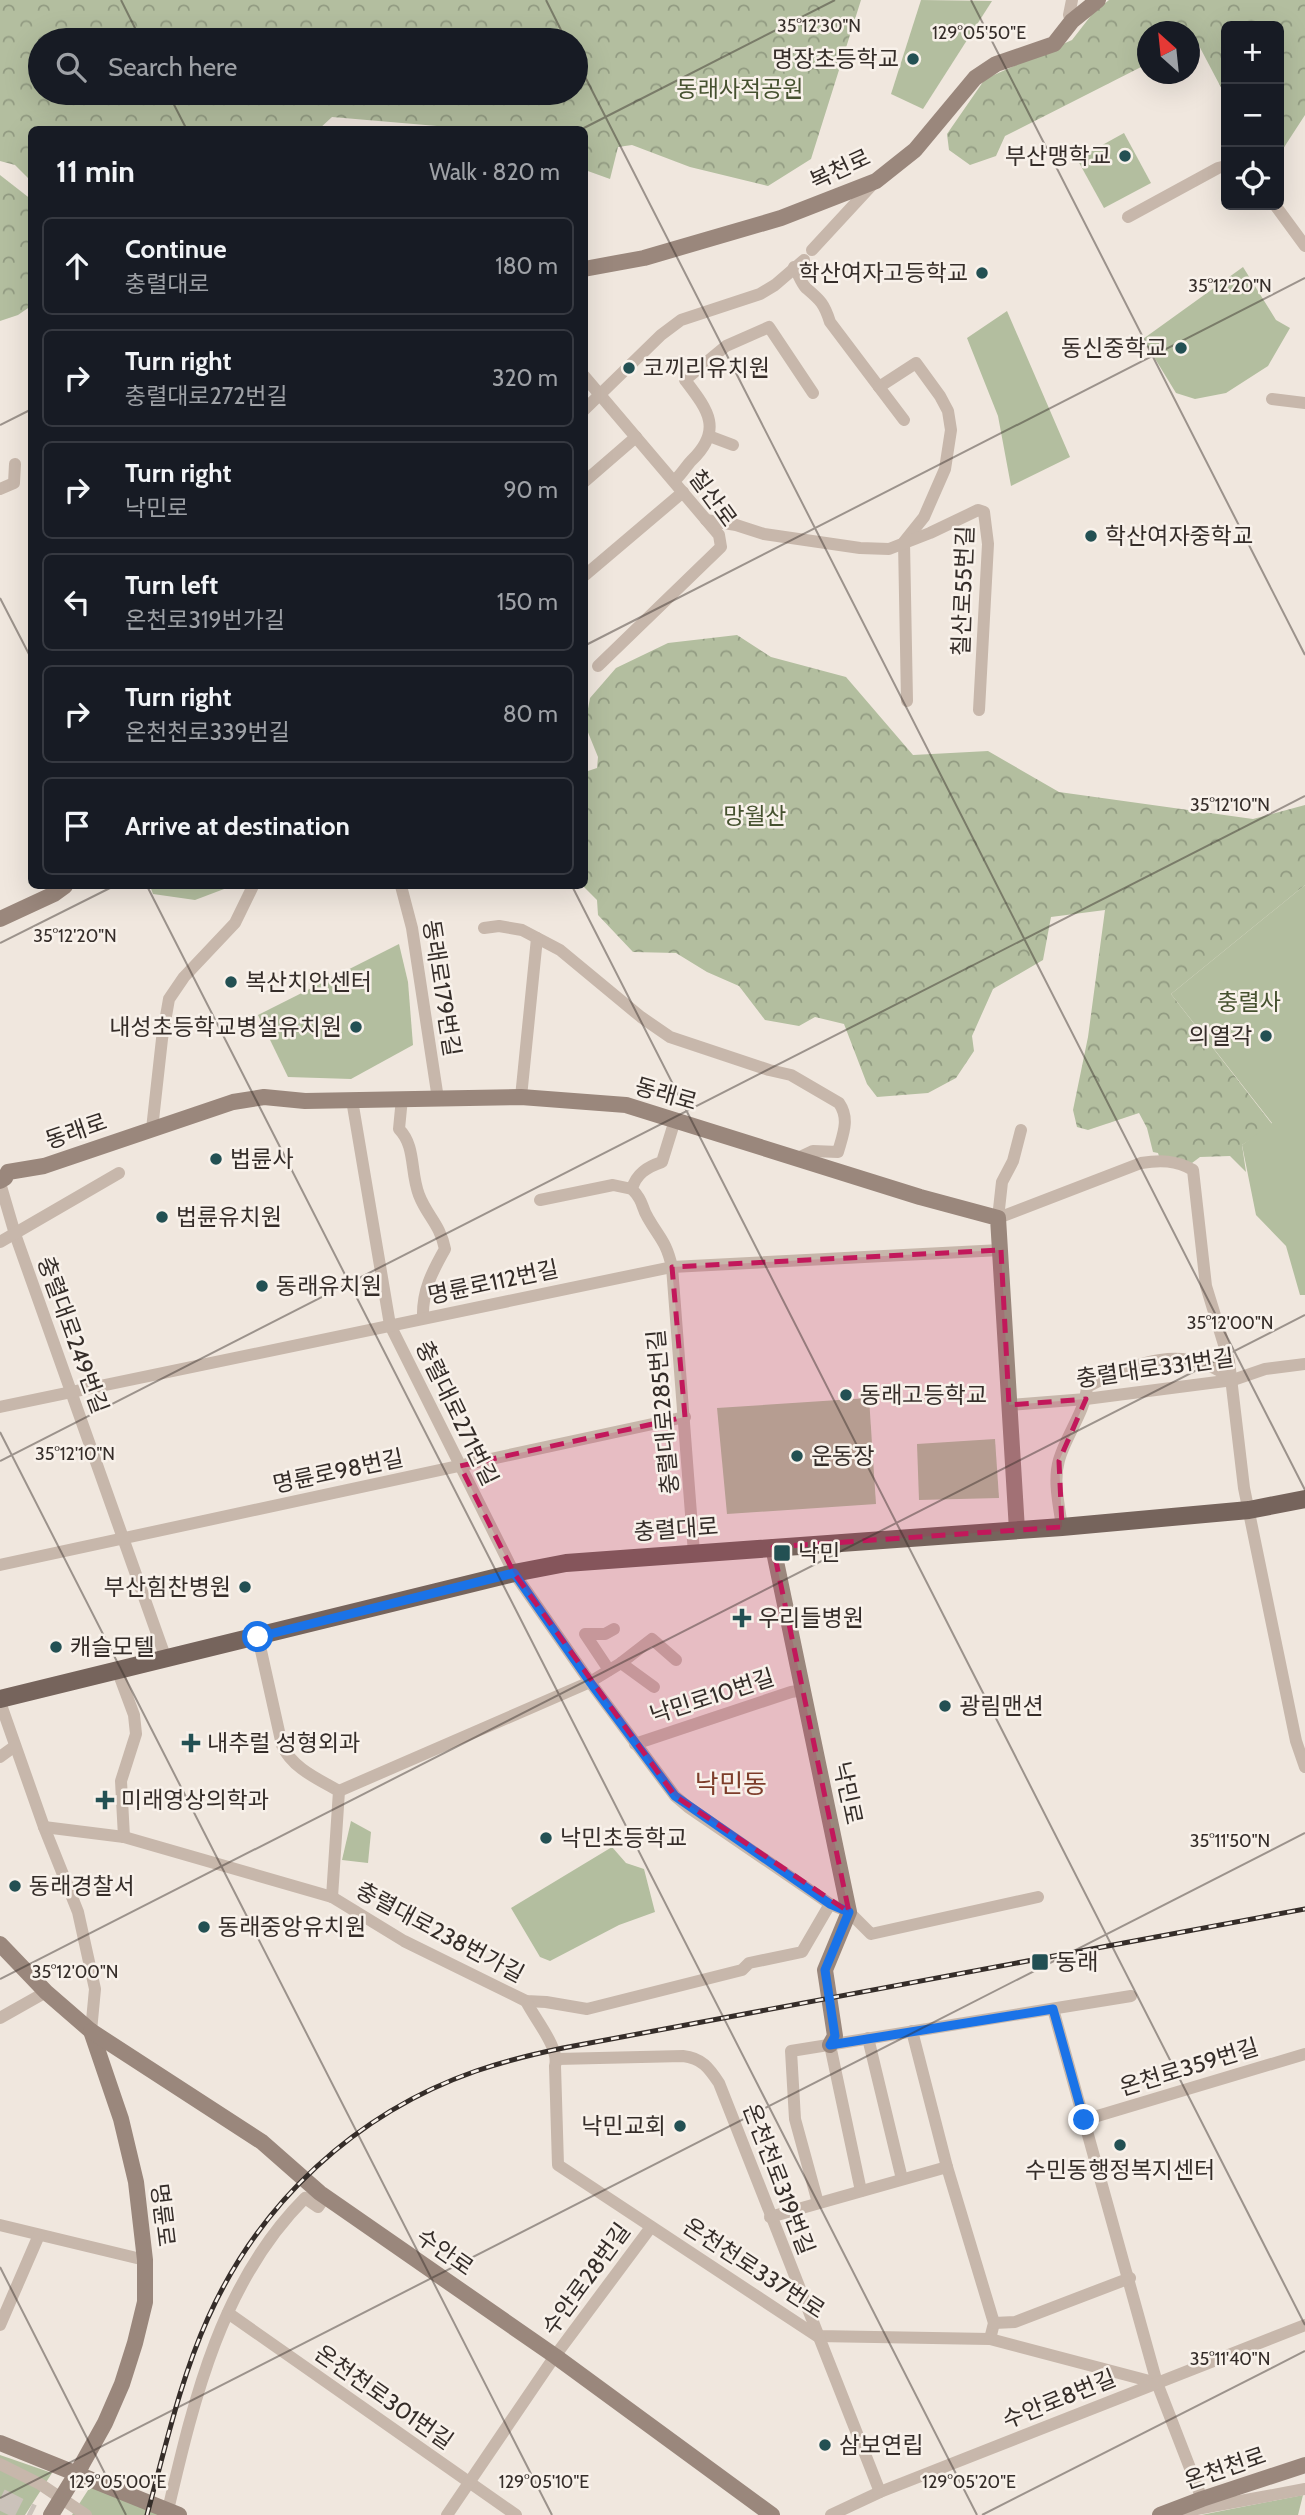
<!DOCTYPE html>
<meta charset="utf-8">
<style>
body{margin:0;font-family:Cabin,"Noto Sans KR",sans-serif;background:#20242c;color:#f1f3f6}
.controls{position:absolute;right:21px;top:21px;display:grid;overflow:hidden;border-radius:10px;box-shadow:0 7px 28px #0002}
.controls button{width:63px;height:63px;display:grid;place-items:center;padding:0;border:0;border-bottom:2px solid #363941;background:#171b24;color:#f1f3f6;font:35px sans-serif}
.compass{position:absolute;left:1137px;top:21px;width:63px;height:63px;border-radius:50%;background:#171b24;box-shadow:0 7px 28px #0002;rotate:333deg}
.stop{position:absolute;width:21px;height:21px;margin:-16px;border:5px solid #1a73e8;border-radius:50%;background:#fff}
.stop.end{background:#1a73e8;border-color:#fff;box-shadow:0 2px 7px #0008}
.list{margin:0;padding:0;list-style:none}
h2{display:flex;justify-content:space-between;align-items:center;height:91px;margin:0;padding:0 28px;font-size:30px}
h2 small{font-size:23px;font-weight:400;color:#9ea1a6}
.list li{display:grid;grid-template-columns:46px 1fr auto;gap:21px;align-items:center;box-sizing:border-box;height:98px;margin:0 14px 14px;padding:0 14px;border:2px solid #363941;border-radius:10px}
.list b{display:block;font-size:26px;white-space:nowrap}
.list p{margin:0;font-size:23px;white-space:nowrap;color:#9ea1a6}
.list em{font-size:23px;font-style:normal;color:#9ea1a6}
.icon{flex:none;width:38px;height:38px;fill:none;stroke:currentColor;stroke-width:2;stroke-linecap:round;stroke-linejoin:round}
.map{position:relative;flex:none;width:1305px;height:2515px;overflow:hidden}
.search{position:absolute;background:#171b24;box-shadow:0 7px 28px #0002;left:28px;top:28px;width:560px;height:77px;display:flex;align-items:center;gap:18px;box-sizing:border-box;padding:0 24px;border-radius:38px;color:#9ea1a6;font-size:26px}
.panel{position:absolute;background:#171b24;box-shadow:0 7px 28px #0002;left:28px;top:126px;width:560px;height:763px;border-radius:10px}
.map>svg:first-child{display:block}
.forest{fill:url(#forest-crowns);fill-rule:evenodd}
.green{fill:#b3be9f}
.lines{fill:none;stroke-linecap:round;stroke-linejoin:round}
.highway-tunnel{stroke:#cbc2ba;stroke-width:21;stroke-dasharray:21 10;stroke-linecap:butt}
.street{stroke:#c7b7ab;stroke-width:12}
.secondary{stroke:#9a877c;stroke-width:16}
.primary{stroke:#76645c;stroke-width:18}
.rail-casing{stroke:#352d29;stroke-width:5}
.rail{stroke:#f8f1ea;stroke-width:2.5;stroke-dasharray:8;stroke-linecap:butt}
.secondary-bridge{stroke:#9a877c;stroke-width:16}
.route{stroke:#1a73e8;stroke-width:9}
.marked{fill:#c2185b;fill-opacity:0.2;stroke:#c2185b;stroke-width:5;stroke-dasharray:14 9;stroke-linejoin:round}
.ticks{fill:none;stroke:#352d29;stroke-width:2;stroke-opacity:0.45}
.poi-dot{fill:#235053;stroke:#f8f1ea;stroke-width:2.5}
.labels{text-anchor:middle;stroke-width:5;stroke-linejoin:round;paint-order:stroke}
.poi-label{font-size:23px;fill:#352d29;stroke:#f8f1ea;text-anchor:start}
.park-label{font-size:23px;fill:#45512f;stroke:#f8f1ea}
.street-label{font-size:23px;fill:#352d29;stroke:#f8f1ea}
.quarter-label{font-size:26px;fill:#7d3d2a;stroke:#f8f1ea}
.ticks-label{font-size:18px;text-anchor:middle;fill:#352d29;stroke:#f8f1ea;stroke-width:5;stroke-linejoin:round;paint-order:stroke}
</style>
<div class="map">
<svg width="1305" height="2515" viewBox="0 0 1305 2515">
<defs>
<pattern id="forest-crowns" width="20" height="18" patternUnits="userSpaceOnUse" patternTransform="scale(1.75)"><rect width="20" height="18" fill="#b3be9f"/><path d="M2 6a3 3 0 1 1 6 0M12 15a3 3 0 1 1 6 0" fill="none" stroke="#929b82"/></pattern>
</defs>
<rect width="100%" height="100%" fill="#f0e7de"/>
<g class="forest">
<path d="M0,0H861L811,159L768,186L690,167L632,145L618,147L610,179L585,170L584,130L472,129L332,117L318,130H32L31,181L15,165L0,161ZM576,40V93H40V40Z"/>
<polygon points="1109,0 1305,0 1305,115 1279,155 1279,26 1226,26 1226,97 1196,40 1190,43 1190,32 1148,32 1147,64 1005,136 996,156 970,165 949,150 947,134 985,79 1072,40 1093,13"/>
<polygon points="0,175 32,200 31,306 18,315 0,321"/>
<polygon points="737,635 771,657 846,677 913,755 988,751 1059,792 1253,819 1305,805 1305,885 1171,994 1272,1124 1301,1107 1242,1145 1246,1172 1230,1156 1200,1157 1192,1163 1159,1156 1158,1153 1153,1152 1147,1128 1139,1113 1088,1130 1077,1127 1073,1110 1088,1037 1105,910 1051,917 1043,960 993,989 972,1036 974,1051 956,1078 928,1093 877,1097 867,1084 844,1024 815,1017 799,1026 765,1020 739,986 707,972 676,953 633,952 598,915 597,900 583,886 585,772 597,768 598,757 585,725 590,698 616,668 668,643"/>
</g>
<g class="green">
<polygon points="921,0 992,1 923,109 891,94"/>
<polygon points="1124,133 1151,183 1104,208 1077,159"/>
<polygon points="1243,267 1276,320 1290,328 1268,366 1226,393 1195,399 1176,393 1143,339"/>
<polygon points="1007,311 1070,457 1011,486 998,416 967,338"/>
<polygon points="1305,885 1305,1295 1300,1295 1286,1246 1256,1215 1242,1145 1272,1123 1171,994"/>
<polygon points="150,886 232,886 195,900 153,894"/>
<polygon points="399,944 408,982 413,1045 351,1079 288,1077 258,1015"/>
<polygon points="869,1398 876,1504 727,1514 717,1408"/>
<polygon points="995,1439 999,1498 919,1500 917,1444"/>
<polygon points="351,1821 371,1832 368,1863 342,1860"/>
<polygon points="612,1847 626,1863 644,1869 655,1912 619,1925 550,1961 540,1957 511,1908"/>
<polygon points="0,2455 52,2473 25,2515 0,2515"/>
<polygon points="90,2487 162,2515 72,2515"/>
<polygon points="1303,2495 1298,2515 1201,2515 1298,2496"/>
</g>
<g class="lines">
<polyline class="highway-tunnel" points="0,2499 32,2515"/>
<g class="street">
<polyline points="1072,0 1069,15 1075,19"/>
<polyline points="1275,205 1305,246"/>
<polyline points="1128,217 1218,168 1226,166"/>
<polyline points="812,250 873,184"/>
<path d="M794,267C798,273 801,283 806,288C820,300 824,303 830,322L879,387L916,363L940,396L948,411L951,430L945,469L924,517L904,542L907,701"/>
<polyline points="584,376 719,535 721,547 598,666"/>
<polyline points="879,387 904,420"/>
<polyline points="1272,399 1305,403"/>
<polyline points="584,410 661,335 681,320 760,294 775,285 804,260"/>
<polyline points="709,436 733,445"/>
<path d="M675,480C682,474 686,466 692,460C724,429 707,409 685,380L726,346L769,327L813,393"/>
<polyline points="584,482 636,437"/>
<polyline points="0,489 14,483 15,464"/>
<polyline points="706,520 736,525 764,534 860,548 889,549 930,533 978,510 984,512 988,544 979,710"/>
<polyline points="584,576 683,492"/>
<polyline points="401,886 412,928 438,1099"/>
<path d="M484,928L499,926L522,930L560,950L641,1017L670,1037L769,1070L791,1075L839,1103C850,1119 843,1134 838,1152L813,1151L796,1159"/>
<polyline points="521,1097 537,938"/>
<path d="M402,1098L399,1129C416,1146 410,1172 419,1195C427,1216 440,1224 445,1249C432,1272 422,1291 423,1318"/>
<polyline points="352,1100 390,1325 514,1573 590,1682 675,1796 688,1807 830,1904 849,1912 871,1934 1038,1897"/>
<path d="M675,1120L662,1162C647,1167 636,1174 632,1189C645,1203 640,1205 648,1218C660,1239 666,1241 672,1267L694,1553"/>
<polyline points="152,1129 162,1039 169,999 184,977 235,923 253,886"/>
<path d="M1021,1130L1013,1161L1002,1182L998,1218L1141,1163C1160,1160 1176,1160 1193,1170L1206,1286L1229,1361L1244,1488L1296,1741L1305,1767"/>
<polyline points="0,1183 15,1234 166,1659"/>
<polyline points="540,1200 613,1185 632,1189"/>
<polyline points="0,1242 119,1173"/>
<polyline points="1009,1405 1086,1399 1233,1380 1265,1369 1305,1364"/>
<polyline points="0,1407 672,1267 1001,1250"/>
<path d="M1062,1527C1059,1505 1053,1481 1059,1460C1066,1435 1085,1412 1087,1387C1135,1362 1186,1342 1233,1380"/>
<polyline points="0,1565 685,1417"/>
<path d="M258,1637L282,1745C292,1768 318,1779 339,1791L332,1897"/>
<polyline points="621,1663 654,1687"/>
<polyline points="609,1670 585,1634 605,1634 614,1629"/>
<polyline points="118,1672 134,1715 136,1734 121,1781 124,1837"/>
<polyline points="0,1702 44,1827 78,1912 95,1989 91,2031"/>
<polyline points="635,1744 791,1692 804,1690"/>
<polyline points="0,1757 15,1746"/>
<polyline points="339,1791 590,1682 621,1663 652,1639 676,1660"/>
<polyline points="44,1827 124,1837 332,1897 404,1941 526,2001 546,2002 587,2009 742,1970 749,1963 802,1952 830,1904"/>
<path d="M526,2001C534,2018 560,2048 555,2066L558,2165L817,2336L990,2339L1157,2383"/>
<polyline points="1053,2009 1157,2383 1202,2499"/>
<polyline points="0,2018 46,1992"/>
<polyline points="912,2031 947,2167 994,2323 990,2339"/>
<polyline points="868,2038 902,2179"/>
<polyline points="830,2045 861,2191"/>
<path d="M557,2059L683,2056C702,2058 709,2068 719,2083L880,2492"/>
<polyline points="1084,2120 1305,2054"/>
<polyline points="818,2203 795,2119 791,2051 1131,1996"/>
<polyline points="770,2217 947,2167"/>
<polyline points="0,2225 145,2260"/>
<polyline points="228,2313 516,2515"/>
<polyline points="994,2323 1015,2322 1130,2278"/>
<polyline points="0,2325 39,2235"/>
<polyline points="0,2464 40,2484 86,2515"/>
<path d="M168,2510C194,2399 221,2282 305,2198L318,2207L325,2197"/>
<polyline points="1181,2512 1305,2489"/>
<polyline points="447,2515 555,2356 651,2227"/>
<polyline points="831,2515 880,2492 1305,2325"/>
</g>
<g class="secondary">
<polyline points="584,269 644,258 781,218 876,181 915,150 975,78 996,64 1054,44 1072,21 1098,0"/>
<polyline points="0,919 54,894 65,886"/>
<polyline points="0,1181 5,1178 8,1172 44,1166 233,1102 264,1097 305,1101 521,1097 626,1105 920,1197 998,1218 1017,1530"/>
<polyline points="773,1547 849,1912 825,1970 835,2036 830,2045"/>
<polyline points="0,1944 46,1992 91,2031 121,2119 136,2182 145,2260 145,2302 135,2343 122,2384 105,2423 81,2466"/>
<polyline points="91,2031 262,2142 320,2193 555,2356 772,2515"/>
<polyline points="0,2443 179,2515"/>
<polyline points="1160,2515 1202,2499 1305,2465"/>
</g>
<polyline class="primary" points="0,1699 514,1573 566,1563 1062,1527 1249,1510 1305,1499"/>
<g class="rail-casing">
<path id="rail" d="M147,2515C165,2449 180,2380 208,2318C260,2202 356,2113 476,2071C505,2061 534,2054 563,2048L1305,1909"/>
</g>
<use href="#rail" class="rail"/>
<polyline class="secondary-bridge" points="51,2515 81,2466"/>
</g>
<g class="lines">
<polyline class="route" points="258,1637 514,1573 590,1682 675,1796 830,1904 849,1912 825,1970 835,2036 830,2045 1053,2009 1084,2120"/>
</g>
<path class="marked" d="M1001,1250L1009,1405L1086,1399L1059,1461L1062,1527L773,1547L849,1912L675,1796L514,1573L460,1466L685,1417L672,1267Z"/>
<path class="ticks" d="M121,0L141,40M546,0L566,40M971,0L1305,655M576,59L1305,1490M168,93L187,130M580,130L835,0M0,425L32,409M0,598L32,660M584,646L1305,278M147,886L977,2515M572,886L1305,2325M0,943L114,886M0,1432L552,2515M0,1461L1305,796M0,1979L1305,1315M0,2267L126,2515M0,2498L1305,1833M982,2515L1305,2351"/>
<g class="poi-dot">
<circle cx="913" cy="59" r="7"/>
<circle cx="1125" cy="156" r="7"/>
<circle cx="982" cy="273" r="7"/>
<circle cx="1181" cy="348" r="7"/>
<circle cx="629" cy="368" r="7"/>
<circle cx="1091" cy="536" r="7"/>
<circle cx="231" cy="982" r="7"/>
<circle cx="356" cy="1027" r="7"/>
<circle cx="1266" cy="1036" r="7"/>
<circle cx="216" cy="1159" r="7"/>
<circle cx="162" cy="1217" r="7"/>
<circle cx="262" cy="1286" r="7"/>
<circle cx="846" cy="1395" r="7"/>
<circle cx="797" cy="1456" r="7"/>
<rect x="773" y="1544" width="18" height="18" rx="3.5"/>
<circle cx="245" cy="1587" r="7"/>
<path d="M738.5 1607.5h7v7h7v7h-7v7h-7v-7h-7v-7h7z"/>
<circle cx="56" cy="1647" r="7"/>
<circle cx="945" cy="1706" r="7"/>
<path d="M187.5 1732.5h7v7h7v7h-7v7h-7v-7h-7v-7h7z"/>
<path d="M101.5 1789.5h7v7h7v7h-7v7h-7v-7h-7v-7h7z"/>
<circle cx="546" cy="1838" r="7"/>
<circle cx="15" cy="1886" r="7"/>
<circle cx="204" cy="1927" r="7"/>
<rect x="1031" y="1953" width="18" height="18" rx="3.5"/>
<circle cx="680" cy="2126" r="7"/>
<circle cx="1120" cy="2145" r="7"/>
<circle cx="825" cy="2445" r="7"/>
</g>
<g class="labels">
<g class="poi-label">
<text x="899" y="67" text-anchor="end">명장초등학교</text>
<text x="1111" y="164" text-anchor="end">부산맹학교</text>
<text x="968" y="281" text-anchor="end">학산여자고등학교</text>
<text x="1167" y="356" text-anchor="end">동신중학교</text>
<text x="643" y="376">코끼리유치원</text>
<text x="1105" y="544">학산여자중학교</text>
<text x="245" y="990">복산치안센터</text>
<text x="342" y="1035" text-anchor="end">내성초등학교병설유치원</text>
<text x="1252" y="1044" text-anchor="end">의열각</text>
<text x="230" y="1167">법륜사</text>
<text x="176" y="1225">법륜유치원</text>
<text x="276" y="1294">동래유치원</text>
<text x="860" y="1403">동래고등학교</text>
<text x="811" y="1464">운동장</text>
<text x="798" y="1561">낙민</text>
<text x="231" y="1595" text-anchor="end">부산힘찬병원</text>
<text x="758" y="1626">우리들병원</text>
<text x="70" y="1655">캐슬모텔</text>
<text x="959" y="1714">광림맨션</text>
<text x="207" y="1751">내추럴 성형외과</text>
<text x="121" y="1808">미래영상의학과</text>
<text x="560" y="1846">낙민초등학교</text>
<text x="29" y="1894">동래경찰서</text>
<text x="218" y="1935">동래중앙유치원</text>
<text x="1056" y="1970">동래</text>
<text x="666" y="2134" text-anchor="end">낙민교회</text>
<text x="1120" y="2178" text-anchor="middle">수민동행정복지센터</text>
<text x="839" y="2453">삼보연립</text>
</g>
<g class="park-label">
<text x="740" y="97">동래사적공원</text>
<text x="755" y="824">망월산</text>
<text x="1249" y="1010">충렬사</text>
</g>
<g class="street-label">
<text transform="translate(840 169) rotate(-25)" y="8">복천로</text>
<text transform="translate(713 498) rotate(54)" y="8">칠산로</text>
<text transform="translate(963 591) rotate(-88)" y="8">칠산로55번길</text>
<text transform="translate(442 988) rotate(81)" y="8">동래로179번길</text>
<text transform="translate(666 1094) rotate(16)" y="8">동래로</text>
<text transform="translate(76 1131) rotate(-19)" y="8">동래로</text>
<text transform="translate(493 1282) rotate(-12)" y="8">명륜로112번길</text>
<text transform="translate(73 1335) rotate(70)" y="8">충렬대로249번길</text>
<text transform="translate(1155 1368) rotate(-8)" y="8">충렬대로331번길</text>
<text transform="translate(663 1412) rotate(-95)" y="8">충렬대로285번길</text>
<text transform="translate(457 1413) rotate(64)" y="8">충렬대로271번길</text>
<text transform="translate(338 1471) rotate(-12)" y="8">명륜로98번길</text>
<text transform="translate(676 1529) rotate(-4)" y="8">충렬대로</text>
<text transform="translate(712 1696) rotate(-18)" y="8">낙민로10번길</text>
<text transform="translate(848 1793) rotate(78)" y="8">낙민로</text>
<text transform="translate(440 1932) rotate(28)" y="8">충렬대로238번가길</text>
<text transform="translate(1189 2067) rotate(-17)" y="8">온천로359번길</text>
<text transform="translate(779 2179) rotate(69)" y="8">온천천로319번길</text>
<text transform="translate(163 2215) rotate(83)" y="8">명륜로</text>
<text transform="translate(445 2252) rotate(35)" y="8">수안로</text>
<text transform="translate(754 2268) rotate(33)" y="8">온천천로337번로</text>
<text transform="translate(586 2279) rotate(-54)" y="8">수안로28번길</text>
<text transform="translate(384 2397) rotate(35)" y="8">온천천로301번길</text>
<text transform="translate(1059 2399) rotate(-22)" y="8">수안로8번길</text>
<text transform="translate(1225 2468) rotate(-19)" y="8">온천천로</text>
</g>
<g class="quarter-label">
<text x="731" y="1793">낙민동</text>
</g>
</g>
<g class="ticks-label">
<text x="819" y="32">35°12'30"N</text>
<text x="979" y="39">129°05'50"E</text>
<text x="1230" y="292">35°12'20"N</text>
<text x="1230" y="811">35°12'10"N</text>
<text x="75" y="942">35°12'20"N</text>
<text x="1230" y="1329">35°12'00"N</text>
<text x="75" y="1460">35°12'10"N</text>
<text x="1230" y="1847">35°11'50"N</text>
<text x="75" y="1978">35°12'00"N</text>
<text x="1230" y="2365">35°11'40"N</text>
<text x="118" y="2488">129°05'00"E</text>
<text x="544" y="2488">129°05'10"E</text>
<text x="969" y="2488">129°05'20"E</text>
</g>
</svg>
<div class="controls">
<button>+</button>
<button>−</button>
<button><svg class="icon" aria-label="locate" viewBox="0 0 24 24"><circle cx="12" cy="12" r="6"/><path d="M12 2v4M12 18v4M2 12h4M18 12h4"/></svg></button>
</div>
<svg class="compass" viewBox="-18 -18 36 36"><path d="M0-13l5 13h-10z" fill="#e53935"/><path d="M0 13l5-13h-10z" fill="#9ea1a6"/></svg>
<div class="stop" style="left:258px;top:1637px"></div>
<div class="stop end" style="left:1084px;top:2120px"></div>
<div class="search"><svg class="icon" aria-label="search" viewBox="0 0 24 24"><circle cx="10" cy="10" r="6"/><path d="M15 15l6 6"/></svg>Search here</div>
<section class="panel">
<h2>11 min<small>Walk · 820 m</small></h2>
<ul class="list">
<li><svg class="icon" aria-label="ahead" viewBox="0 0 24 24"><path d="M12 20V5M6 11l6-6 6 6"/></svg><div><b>Continue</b><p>충렬대로</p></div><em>180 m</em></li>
<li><svg class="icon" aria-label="right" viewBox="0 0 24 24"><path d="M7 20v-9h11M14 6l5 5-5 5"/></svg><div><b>Turn right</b><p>충렬대로272번길</p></div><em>320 m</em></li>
<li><svg class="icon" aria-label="right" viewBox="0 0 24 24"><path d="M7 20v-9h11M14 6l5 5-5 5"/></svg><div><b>Turn right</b><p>낙민로</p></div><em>90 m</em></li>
<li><svg class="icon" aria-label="left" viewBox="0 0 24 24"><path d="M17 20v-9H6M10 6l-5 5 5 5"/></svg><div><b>Turn left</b><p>온천로319번가길</p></div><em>150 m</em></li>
<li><svg class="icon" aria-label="right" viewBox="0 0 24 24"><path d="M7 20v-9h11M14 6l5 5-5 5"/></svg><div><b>Turn right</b><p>온천천로339번길</p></div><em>80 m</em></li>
<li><svg class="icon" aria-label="arrive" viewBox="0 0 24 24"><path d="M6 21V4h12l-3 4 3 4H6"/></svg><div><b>Arrive at destination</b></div></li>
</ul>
</section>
</div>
